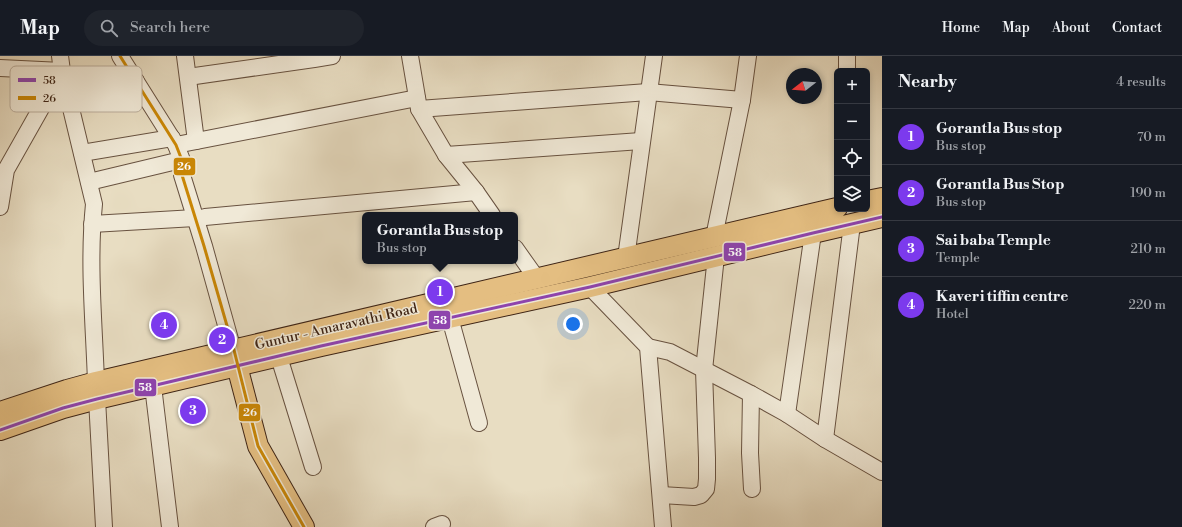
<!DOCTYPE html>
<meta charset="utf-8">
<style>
body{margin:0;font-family:"Libre Bodoni",serif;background:#20242c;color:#f1f3f6}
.controls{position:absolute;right:12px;top:12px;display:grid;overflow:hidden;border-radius:6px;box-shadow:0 2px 6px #0003}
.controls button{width:36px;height:36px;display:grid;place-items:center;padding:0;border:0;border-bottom:1px solid #363941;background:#171b24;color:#f1f3f6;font:20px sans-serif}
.compass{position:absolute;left:786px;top:12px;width:36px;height:36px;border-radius:50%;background:#171b24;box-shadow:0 2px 6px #0003;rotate:253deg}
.you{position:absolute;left:573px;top:268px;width:14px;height:14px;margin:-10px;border:3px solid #fff;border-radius:50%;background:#1a73e8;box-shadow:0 0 0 6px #1a73e833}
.badge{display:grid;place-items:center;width:26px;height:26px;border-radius:50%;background:#7c3aed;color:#fff;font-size:13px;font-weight:700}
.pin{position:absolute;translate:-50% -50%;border:2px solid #fff;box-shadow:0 1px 4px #0006}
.popup{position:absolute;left:362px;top:156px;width:156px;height:52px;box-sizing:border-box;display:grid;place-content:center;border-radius:6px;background:#171b24;filter:drop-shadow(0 1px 3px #0005);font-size:13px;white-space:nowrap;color:#9ea1a6}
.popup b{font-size:15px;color:#f1f3f6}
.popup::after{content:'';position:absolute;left:50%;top:100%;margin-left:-8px;border:8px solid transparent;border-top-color:#171b24}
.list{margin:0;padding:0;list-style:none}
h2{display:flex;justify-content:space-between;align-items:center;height:52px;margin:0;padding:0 16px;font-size:17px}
h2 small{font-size:13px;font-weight:400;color:#9ea1a6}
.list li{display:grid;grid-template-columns:26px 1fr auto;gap:12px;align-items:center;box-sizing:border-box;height:56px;padding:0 16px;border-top:1px solid #363941}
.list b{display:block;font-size:15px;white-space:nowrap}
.list p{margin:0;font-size:13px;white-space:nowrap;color:#9ea1a6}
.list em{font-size:13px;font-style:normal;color:#9ea1a6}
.icon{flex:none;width:22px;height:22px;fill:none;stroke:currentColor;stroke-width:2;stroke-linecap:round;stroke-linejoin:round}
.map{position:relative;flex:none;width:882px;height:471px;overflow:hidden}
header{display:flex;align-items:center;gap:24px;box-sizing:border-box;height:56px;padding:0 20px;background:#171b24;border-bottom:1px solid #363941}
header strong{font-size:19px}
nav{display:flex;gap:22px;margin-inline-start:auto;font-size:14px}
.search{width:280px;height:36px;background:#20242c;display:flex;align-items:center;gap:10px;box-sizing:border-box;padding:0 14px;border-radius:22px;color:#9ea1a6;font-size:15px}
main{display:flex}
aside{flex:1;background:#171b24}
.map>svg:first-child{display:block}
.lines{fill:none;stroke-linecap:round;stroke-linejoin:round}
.minor-casing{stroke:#685240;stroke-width:18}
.major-casing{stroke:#3e2415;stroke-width:22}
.minor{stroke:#f0e9d7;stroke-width:16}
.major{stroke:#e4be81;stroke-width:20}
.bus-1-casing{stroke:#f0e9d7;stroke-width:6}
.bus-2-casing{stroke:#f0e9d7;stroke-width:6}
.bus-1{stroke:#8e44ad;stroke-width:3}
.bus-2{stroke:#c98605;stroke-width:3}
.labels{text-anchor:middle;stroke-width:3;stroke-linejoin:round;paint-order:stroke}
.street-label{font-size:14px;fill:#3e2415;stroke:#f0e9d7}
.key{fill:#f0e9d7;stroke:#bbae9d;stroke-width:1}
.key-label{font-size:11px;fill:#3e2415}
.line-badge{stroke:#f0e9d7;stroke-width:1.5}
.badge-label{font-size:11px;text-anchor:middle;font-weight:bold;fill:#fff}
</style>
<header>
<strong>Map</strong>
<div class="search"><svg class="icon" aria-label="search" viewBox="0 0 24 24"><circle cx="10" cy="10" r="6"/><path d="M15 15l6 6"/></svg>Search here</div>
<nav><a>Home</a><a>Map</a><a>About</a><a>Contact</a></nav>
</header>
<main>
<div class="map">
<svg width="882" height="471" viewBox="0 0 882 471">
<rect width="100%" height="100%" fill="#e8ddc2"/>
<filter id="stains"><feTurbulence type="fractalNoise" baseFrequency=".005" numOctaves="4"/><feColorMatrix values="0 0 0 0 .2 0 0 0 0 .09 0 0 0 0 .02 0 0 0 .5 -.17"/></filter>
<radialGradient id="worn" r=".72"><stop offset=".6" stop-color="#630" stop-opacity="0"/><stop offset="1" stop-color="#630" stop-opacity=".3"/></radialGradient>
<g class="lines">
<g class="minor-casing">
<g id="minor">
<path d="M60,0L62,15L94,148C88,207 94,267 96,326"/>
<polyline points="120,0 176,89 185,112 182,119 204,190 236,305"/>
<polyline points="185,0 196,85"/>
<polyline points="410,0 419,53 446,99 476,136 492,159"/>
<polyline points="847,0 847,15"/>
<polyline points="0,12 62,15 6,114 0,151"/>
<polyline points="188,21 314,3 332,0"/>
<polyline points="67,37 136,25"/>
<polyline points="419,53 648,36 742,44"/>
<polyline points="176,89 417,42"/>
<polyline points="82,97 172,82"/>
<polyline points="446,99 641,85"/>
<polyline points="89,126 181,104"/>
<polyline points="205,161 476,136"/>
<polyline points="92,168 195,162"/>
<polyline points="714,181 742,44 748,0"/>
<polyline points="515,192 537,223"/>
<polyline points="626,202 654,0"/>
<polyline points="590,231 648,291 663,471"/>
<polyline points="450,262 479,367"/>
<polyline points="648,291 670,296 751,338 787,358 825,383 882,416"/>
<polyline points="279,301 313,411"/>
<polyline points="153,330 170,471"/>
<polyline points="751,338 750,397 752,433"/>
<polyline points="97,343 104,471"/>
<polyline points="787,358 813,177"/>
<polyline points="825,383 852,168"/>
<polyline points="661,439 694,441 701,439 706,433 707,423 707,402 704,314 716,200"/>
<polyline points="434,471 442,468"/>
</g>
</g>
<g class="major-casing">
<g id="major">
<polyline points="867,145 882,142"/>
<polyline points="237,310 258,390 304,471"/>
<polyline points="0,356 67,334 96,326 837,152"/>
<polyline points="0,374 63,352 97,343 321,290 590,231 813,177 882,161"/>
</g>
</g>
<use href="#minor" class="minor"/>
<use href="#major" class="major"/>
<g class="bus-1-casing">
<polyline id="bus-1" points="0,374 63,352 97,343 321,290 590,231 813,177 882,161"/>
</g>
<g class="bus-2-casing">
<polyline id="bus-2" points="120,0 176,89 185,112 182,119 204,190 234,294 258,390 304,471"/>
</g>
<use href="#bus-1" class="bus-1"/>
<use href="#bus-2" class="bus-2"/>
</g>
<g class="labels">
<g class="street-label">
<text transform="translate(336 270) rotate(-13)" y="5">Guntur - Amaravathi Road</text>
</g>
</g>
<rect x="10" y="10" width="132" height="46" rx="6" class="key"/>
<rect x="18" y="22" width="18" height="4" fill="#8e44ad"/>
<rect x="18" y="40" width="18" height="4" fill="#c98605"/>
<g class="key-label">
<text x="43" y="28">58</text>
<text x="43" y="46">26</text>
</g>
<g class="line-badge">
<rect x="173" y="101" width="23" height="19" rx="4" fill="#c98605"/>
<rect x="723" y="186" width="23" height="20" rx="4" fill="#8e44ad"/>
<rect x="428" y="254" width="23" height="20" rx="4" fill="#8e44ad"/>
<rect x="134" y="322" width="23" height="19" rx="4" fill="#8e44ad"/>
<rect x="238" y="347" width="23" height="19" rx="4" fill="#c98605"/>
</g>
<g class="badge-label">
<text x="184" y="114">26</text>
<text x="735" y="200">58</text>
<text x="440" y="268">58</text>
<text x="145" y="335">58</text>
<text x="250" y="360">26</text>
</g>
<rect width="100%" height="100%" filter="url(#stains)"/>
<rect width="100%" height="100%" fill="url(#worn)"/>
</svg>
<div class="controls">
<button>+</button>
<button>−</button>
<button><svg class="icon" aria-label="locate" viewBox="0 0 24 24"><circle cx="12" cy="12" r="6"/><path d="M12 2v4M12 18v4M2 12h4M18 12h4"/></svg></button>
<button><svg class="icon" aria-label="layers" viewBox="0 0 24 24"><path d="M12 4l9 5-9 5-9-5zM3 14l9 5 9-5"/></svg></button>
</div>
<svg class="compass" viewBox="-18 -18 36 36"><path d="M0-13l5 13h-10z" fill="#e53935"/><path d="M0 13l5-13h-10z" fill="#9ea1a6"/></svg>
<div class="you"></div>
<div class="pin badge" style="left:440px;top:236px">1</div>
<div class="popup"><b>Gorantla Bus stop</b>Bus stop</div>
<div class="pin badge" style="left:222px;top:284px">2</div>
<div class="pin badge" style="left:193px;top:355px">3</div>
<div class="pin badge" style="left:164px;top:269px">4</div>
</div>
<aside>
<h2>Nearby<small>4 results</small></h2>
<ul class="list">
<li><span class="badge">1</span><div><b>Gorantla Bus stop</b><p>Bus stop</p></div><em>70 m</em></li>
<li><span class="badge">2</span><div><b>Gorantla Bus Stop</b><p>Bus stop</p></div><em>190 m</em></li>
<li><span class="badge">3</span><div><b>Sai baba Temple</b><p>Temple</p></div><em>210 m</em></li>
<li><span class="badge">4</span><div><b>Kaveri tiffin centre</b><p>Hotel</p></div><em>220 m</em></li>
</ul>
</aside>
</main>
